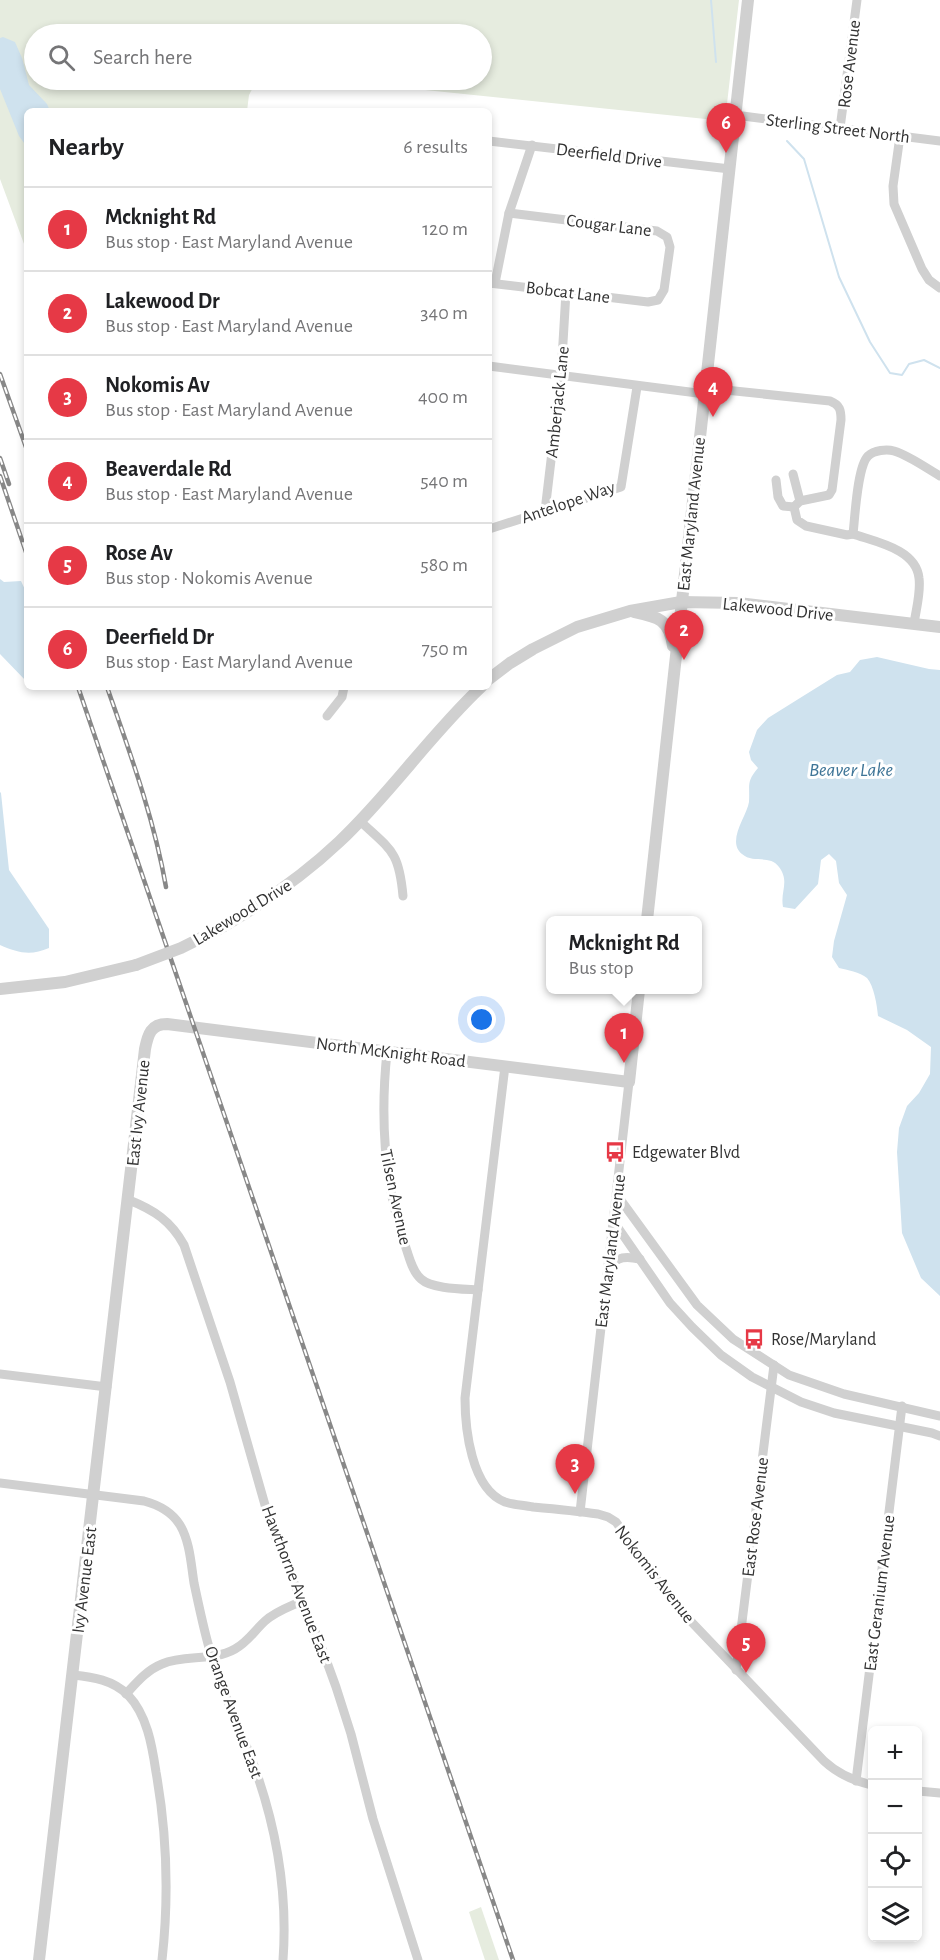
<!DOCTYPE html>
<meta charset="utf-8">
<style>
body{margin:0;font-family:"Alegreya Sans",sans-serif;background:#f2f2f2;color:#202124}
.controls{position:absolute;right:18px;bottom:18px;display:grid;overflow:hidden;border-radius:9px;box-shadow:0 3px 9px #0003}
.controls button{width:54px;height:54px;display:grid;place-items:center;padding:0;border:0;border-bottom:2px solid #e0e0e0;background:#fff;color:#202124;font:30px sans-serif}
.you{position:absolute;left:482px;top:1020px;width:21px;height:21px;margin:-15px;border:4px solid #fff;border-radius:50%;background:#1a73e8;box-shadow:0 0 0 9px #1a73e833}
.badge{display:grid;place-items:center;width:39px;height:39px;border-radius:50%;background:#e63946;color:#fff;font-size:20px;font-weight:700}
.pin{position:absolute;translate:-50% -50px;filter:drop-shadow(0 2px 3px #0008)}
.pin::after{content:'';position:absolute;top:32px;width:21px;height:18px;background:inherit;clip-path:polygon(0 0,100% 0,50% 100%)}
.popup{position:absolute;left:546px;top:916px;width:156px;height:78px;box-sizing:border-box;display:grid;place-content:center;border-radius:9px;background:#fff;filter:drop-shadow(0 2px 4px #0005);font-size:20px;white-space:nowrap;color:#757577}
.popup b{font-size:22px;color:#202124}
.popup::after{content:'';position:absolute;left:50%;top:100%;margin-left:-12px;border:12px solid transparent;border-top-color:#fff}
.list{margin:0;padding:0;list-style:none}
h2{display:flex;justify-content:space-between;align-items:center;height:78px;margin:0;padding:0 24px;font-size:26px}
h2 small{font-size:20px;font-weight:400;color:#757577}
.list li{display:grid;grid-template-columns:39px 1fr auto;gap:18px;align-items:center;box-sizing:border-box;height:84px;padding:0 24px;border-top:2px solid #e0e0e0}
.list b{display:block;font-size:22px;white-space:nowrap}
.list p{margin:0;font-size:20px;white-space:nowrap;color:#757577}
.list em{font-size:20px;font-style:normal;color:#757577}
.icon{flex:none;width:33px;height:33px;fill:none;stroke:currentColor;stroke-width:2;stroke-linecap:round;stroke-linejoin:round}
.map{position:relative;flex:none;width:940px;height:1960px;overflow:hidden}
.search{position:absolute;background:#fff;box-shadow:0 3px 9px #0003;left:24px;top:24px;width:468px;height:66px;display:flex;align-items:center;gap:15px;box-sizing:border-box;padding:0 21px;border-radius:33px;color:#757577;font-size:22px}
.panel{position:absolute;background:#fff;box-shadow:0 3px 9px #0003;left:24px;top:108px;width:468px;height:582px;border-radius:9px}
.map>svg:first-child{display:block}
.green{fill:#e6ecdf}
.water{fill:#cfe2ee}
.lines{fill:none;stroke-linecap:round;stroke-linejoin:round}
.stream{stroke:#cfe2ee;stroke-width:2}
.minor{stroke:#d0d0d0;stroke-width:9}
.tertiary{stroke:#d0d0d0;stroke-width:12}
.rail-casing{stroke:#888;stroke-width:4.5}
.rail{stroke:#fff;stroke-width:2;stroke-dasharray:7;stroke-linecap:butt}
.tertiary-bridge{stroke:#d0d0d0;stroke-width:12}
.labels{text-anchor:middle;stroke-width:6;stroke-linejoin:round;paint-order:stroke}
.street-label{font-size:18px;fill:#333;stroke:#fff}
.poi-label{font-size:18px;fill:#333;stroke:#fff;text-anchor:start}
.water-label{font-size:20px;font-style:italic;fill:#3f7597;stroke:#fff}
</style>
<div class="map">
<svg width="940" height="1960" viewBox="0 0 940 1960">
<rect width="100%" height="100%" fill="#fff"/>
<g class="green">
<polygon points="0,0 739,0 725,121 328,80 482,80 482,34 34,34 34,80 257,80 249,95 247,111 27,111 27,252 0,179"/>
<polygon points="481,1907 499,1960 485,1960 469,1912"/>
</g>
<g class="water">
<polygon points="3,37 15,42 22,58 29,85 47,104 50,111 27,111 27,147 19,136 0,89 0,38"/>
<polygon points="0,579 4,582 21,581 27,594 27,682 0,654"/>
<path d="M877,657L929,669L940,670V1296L921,1278L902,1233L897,1152L899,1128L907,1106L919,1093L930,1074L931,1047L907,1030L878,1016C877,1005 874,986 867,978C860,972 847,970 839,968L832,957L834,941L847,895L839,883L836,861L829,854L821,860L818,884L795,909L783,907C780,891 790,882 779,867C770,854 753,864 742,854C726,841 747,816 749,802C750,785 746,782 758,768L751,760L749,752L757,730L768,718L800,698L837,675L850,672L860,660Z"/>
<path d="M0,792L1,793L9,870L49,929V948C31,956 18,953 0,945Z"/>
</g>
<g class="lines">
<g class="stream">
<polyline points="711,0 716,62"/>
<polyline points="787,141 804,159 839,277 870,342 890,373 902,375 909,364 924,360 940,368"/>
</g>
<g class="minor">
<polyline points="735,115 940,141"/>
<polyline points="840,128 857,0"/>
<polyline points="900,136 893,186 894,204 922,269 929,280 940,288"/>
<polyline points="489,141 730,169"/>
<polyline points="489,283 648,302 658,300 664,290 670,247 667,237 657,231 509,213"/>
<polyline points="495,283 509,213 532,145"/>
<polyline points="489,366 705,394"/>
<path d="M706,388L830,401C840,405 841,410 841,420L832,490L829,495L800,501L794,507L797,520L806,526L847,535L853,534"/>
<polyline points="793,474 800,501"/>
<polyline points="776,480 778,497 783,506 794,507"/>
<polyline points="545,511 561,376 566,292"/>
<polyline points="489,529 621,487 637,387"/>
<path d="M914,624C916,609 921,593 919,578C916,549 876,542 853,534C855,518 857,467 868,456C874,450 887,449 894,451C910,456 926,468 940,476"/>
<polyline points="327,716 342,697 344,687"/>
<path d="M360,821C391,850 399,851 403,896"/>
<path d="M387,1052C380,1119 384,1187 407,1251C410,1260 413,1272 421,1279C432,1289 463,1289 478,1290"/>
<path d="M505,1066L465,1398C465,1428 471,1489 505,1502C514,1505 524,1505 533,1507C555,1509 576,1511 598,1514L608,1517L616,1522L660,1584L682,1612L824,1761C838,1774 854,1781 872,1785"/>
<polyline points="617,1195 697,1305 733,1339 789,1375 844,1394 940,1416"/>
<path d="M129,1200C154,1210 171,1221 184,1245L230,1382L267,1512L279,1548L320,1643L336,1687L351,1734L373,1819L418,1960"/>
<polyline points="614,1222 670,1303 692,1327 721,1355 752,1377 801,1402 834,1413 932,1433 940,1436"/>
<path d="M608,1268C618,1256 626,1256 640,1259"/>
<polyline points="0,1374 107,1387"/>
<path d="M0,1483L144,1501C159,1505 172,1512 180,1525C190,1542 191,1564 194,1583C198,1602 202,1621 207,1640C217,1680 235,1717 250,1755C275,1820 288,1891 283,1960"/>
<polyline points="580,1512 629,1082"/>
<polyline points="736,1670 774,1365"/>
<path d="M73,1675C93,1677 113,1680 128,1695C147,1715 152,1745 156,1772C167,1834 169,1897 162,1960"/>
<path d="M126,1694C137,1682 147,1670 162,1664C185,1654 212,1662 235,1649C248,1642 255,1630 265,1621C276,1611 289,1607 302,1601"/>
<polyline points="856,1781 902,1406"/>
<polyline points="918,1791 940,1793"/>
</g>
<g class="tertiary">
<path d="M634,612C658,617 669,619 673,646"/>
<polyline points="489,679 510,663 533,649 577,627 630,611 681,602 738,603 940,627"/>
<polyline points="647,920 748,0"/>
<path d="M217,930C261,905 302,877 339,842C390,794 430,735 481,687"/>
<polyline points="0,989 65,982 136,965"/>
<path d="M39,1960L145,1049C148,1034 151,1024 167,1024L629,1082L639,990"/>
</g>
<g class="rail-casing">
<g id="rail">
<polyline points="0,374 27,450"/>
<polyline points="0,458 9,484"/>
<polyline points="0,476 27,555"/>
<polyline points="78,687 513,1960"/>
<path d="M107,687C130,753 154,818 166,887"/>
</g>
</g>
<use href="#rail" class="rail"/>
<polyline class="tertiary-bridge" points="136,965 181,948 217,930"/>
</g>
<defs>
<g id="bus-bare" transform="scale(1.62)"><path d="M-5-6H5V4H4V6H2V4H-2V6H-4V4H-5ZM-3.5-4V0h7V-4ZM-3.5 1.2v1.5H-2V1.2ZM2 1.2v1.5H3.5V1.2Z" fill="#e63946" stroke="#fff" stroke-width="2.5" paint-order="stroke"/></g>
</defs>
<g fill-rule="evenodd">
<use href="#bus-bare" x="615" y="1152"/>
<use href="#bus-bare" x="754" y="1339"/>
</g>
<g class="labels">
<g class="street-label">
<text transform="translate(849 64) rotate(-83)" y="6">Rose Avenue</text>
<text transform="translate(838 128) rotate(7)" y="6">Sterling Street North</text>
<text transform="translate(609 155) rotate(7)" y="6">Deerfield Drive</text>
<text transform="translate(609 225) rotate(7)" y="6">Cougar Lane</text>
<text transform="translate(568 292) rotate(7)" y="6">Bobcat Lane</text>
<text transform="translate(557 402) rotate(-84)" y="6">Amberjack Lane</text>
<text transform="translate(568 502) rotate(-19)" y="6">Antelope Way</text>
<text transform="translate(691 514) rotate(-84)" y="6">East Maryland Avenue</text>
<text transform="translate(778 609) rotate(6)" y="6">Lakewood Drive</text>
<text transform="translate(242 912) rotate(-31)" y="6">Lakewood Drive</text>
<text transform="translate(391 1052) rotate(7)" y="6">North McKnight Road</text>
<text transform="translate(138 1113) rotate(-84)" y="6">East Ivy Avenue</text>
<text transform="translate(396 1197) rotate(78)" y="6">Tilsen Avenue</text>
<text transform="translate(610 1251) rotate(-83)" y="6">East Maryland Avenue</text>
<text transform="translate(755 1517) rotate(-83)" y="6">East Rose Avenue</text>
<text transform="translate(655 1574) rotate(52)" y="6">Nokomis Avenue</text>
<text transform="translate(84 1580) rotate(-83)" y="6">Ivy Avenue East</text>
<text transform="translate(297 1584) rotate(69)" y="6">Hawthorne Avenue East</text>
<text transform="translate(879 1593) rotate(-83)" y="6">East Geranium Avenue</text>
<text transform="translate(234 1712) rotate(70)" y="6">Orange Avenue East</text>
</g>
<g class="poi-label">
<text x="632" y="1158">Edgewater Blvd</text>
<text x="771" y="1345">Rose/Maryland</text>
</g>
<g class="water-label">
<text x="851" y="776">Beaver Lake</text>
</g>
</g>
</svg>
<div class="controls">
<button>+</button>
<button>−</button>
<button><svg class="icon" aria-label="locate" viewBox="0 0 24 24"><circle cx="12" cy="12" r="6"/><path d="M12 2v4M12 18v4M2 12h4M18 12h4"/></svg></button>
<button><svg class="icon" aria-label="layers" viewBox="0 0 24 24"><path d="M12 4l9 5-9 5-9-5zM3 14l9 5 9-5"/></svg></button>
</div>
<div class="you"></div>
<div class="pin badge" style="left:624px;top:1063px">1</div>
<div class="popup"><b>Mcknight Rd</b>Bus stop</div>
<div class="pin badge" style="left:684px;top:660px">2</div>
<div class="pin badge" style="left:575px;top:1494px">3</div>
<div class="pin badge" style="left:713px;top:417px">4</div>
<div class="pin badge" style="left:746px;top:1673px">5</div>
<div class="pin badge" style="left:726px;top:153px">6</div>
<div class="search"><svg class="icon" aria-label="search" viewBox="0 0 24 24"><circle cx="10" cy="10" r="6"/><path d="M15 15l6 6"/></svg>Search here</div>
<section class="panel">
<h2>Nearby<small>6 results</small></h2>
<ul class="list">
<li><span class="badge">1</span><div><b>Mcknight Rd</b><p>Bus stop · East Maryland Avenue</p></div><em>120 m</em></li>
<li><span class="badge">2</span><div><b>Lakewood Dr</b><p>Bus stop · East Maryland Avenue</p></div><em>340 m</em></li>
<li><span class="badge">3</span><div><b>Nokomis Av</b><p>Bus stop · East Maryland Avenue</p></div><em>400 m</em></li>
<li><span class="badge">4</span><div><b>Beaverdale Rd</b><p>Bus stop · East Maryland Avenue</p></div><em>540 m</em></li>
<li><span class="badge">5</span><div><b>Rose Av</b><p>Bus stop · Nokomis Avenue</p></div><em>580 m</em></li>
<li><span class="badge">6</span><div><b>Deerfield Dr</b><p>Bus stop · East Maryland Avenue</p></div><em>750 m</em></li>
</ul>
</section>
</div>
